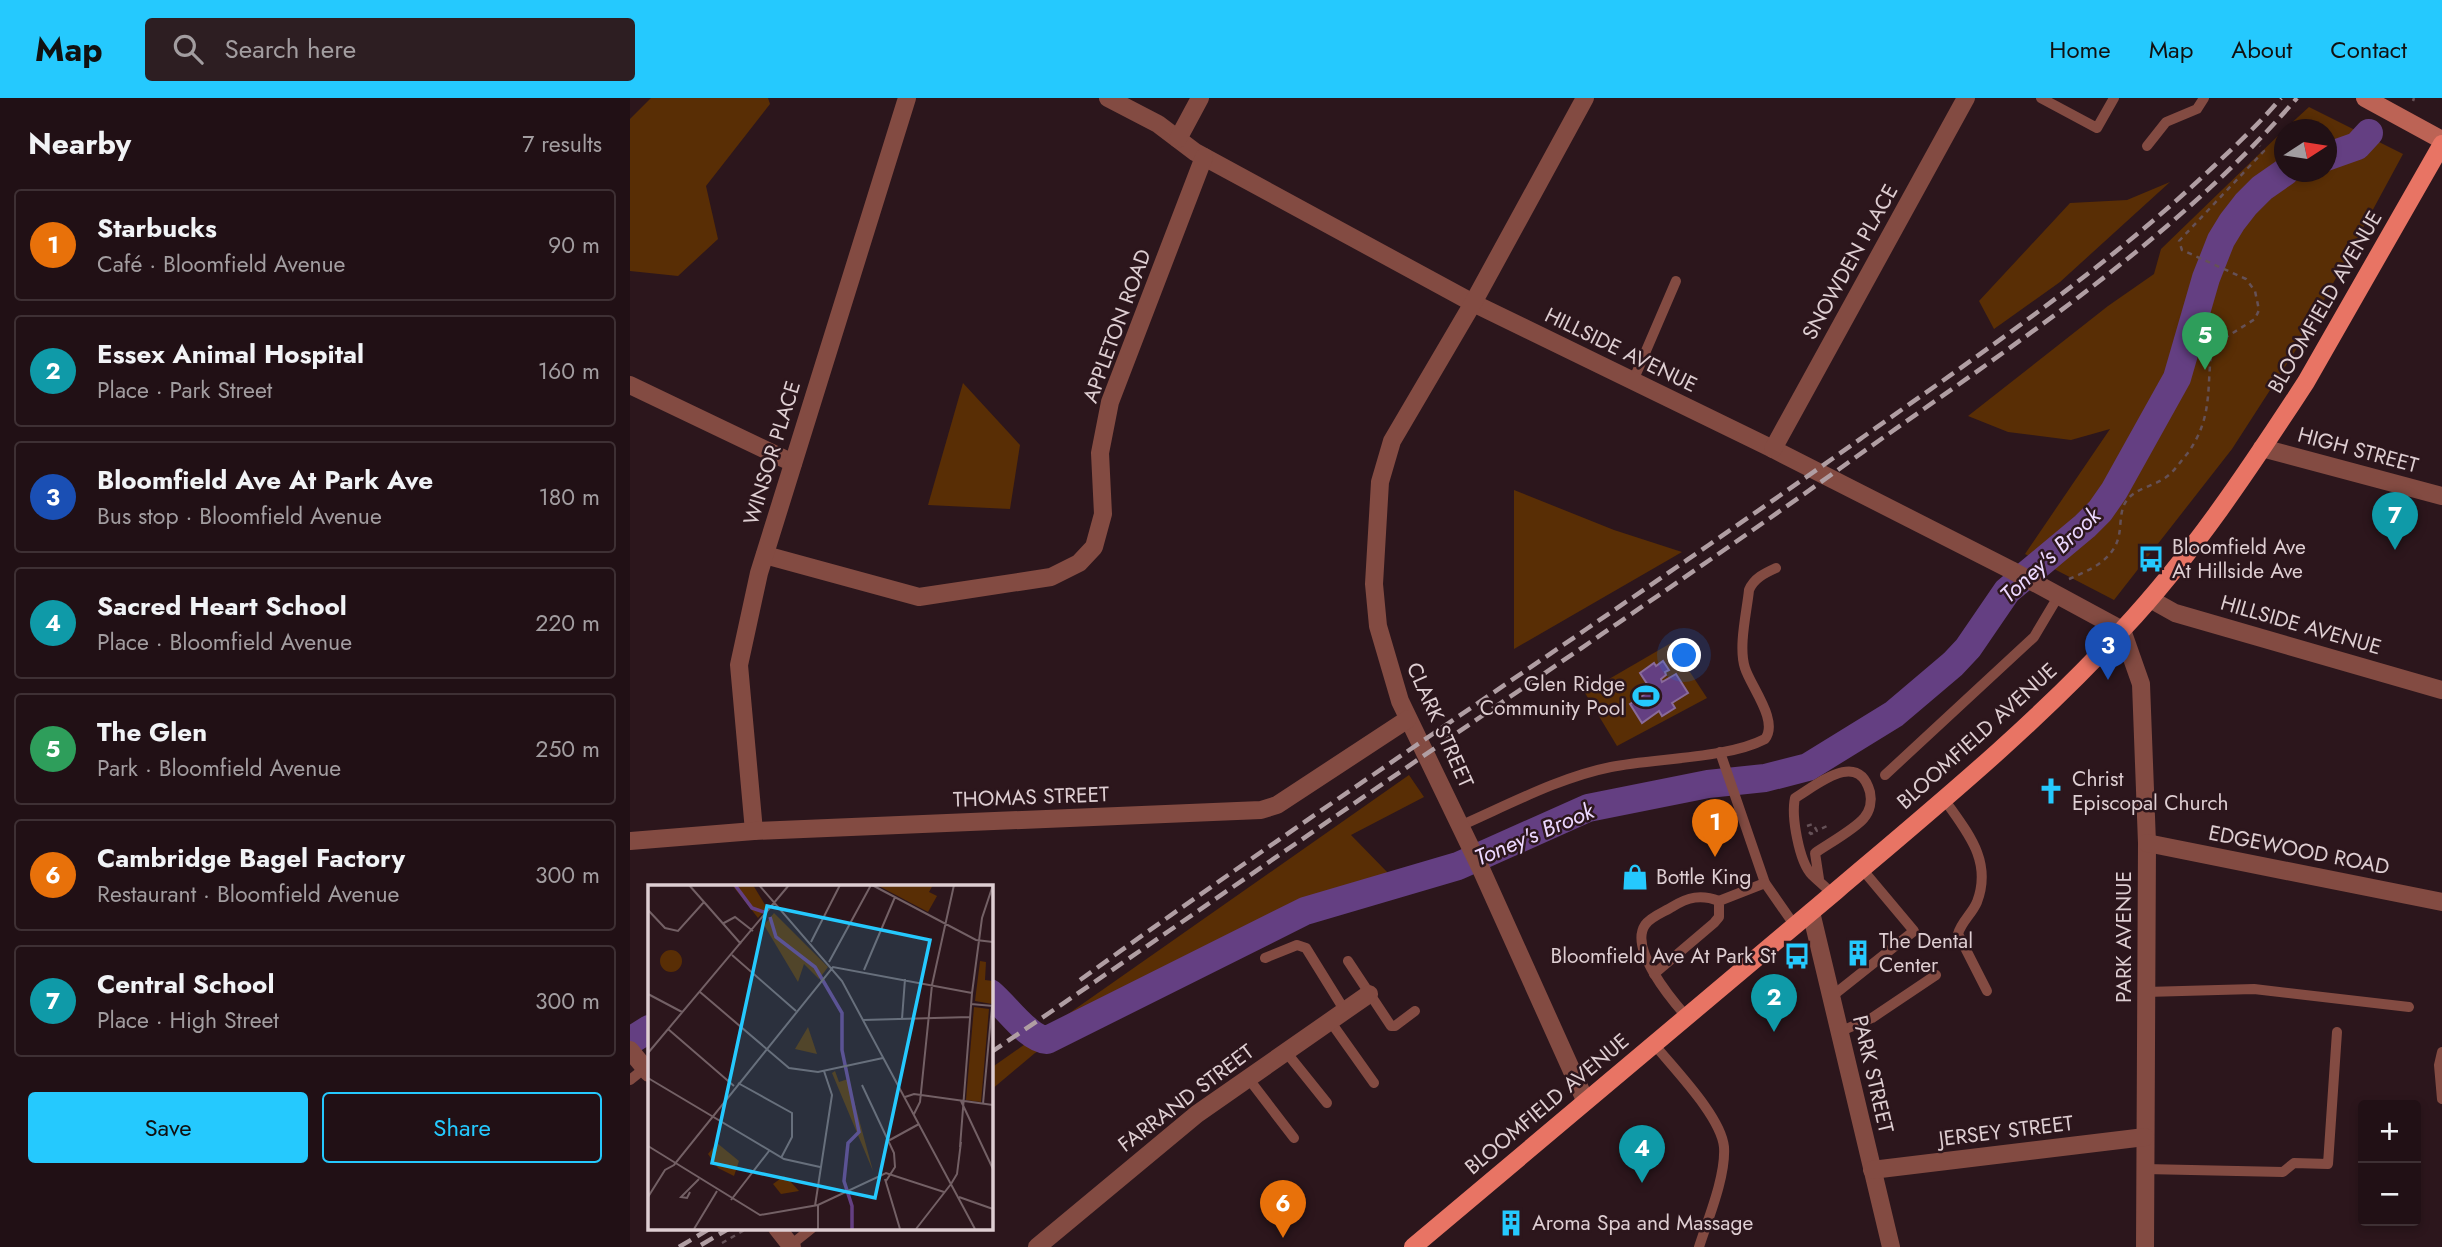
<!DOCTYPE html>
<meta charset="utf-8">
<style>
body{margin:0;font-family:Jost,sans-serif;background:#2d1e22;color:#f1f3f6}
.controls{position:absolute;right:21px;bottom:21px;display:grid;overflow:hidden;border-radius:7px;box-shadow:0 4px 10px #0003}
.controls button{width:63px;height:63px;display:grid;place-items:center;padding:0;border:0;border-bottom:2px solid #3e3034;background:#211015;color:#f1f3f6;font:35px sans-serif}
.compass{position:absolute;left:1644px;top:21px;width:63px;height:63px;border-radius:50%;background:#211015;box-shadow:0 4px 10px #0003;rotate:78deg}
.you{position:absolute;left:1055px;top:558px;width:24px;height:24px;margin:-18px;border:5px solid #fff;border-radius:50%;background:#1a73e8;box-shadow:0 0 0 10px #1a73e833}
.badge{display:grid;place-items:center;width:46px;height:46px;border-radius:50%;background:#25c9fe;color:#fff;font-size:23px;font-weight:700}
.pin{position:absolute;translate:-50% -58px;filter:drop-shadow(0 2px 4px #0008)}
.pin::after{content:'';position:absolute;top:37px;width:24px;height:21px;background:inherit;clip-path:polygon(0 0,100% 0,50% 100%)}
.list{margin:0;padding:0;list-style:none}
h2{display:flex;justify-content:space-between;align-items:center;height:91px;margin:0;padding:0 28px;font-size:30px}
h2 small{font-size:23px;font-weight:400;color:#a29da0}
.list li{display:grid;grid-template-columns:46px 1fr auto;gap:21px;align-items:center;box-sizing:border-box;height:112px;margin:0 14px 14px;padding:0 14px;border:2px solid #3e3034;border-radius:7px}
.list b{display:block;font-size:26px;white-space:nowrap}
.list p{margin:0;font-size:23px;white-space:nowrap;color:#a29da0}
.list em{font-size:23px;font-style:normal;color:#a29da0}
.actions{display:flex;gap:14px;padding:21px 28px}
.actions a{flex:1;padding:16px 0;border:2px solid #25c9fe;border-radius:7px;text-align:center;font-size:24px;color:#25c9fe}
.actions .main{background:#25c9fe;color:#111}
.icon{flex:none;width:38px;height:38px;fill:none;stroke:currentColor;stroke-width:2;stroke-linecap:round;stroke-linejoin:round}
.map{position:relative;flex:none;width:1812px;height:1149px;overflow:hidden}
header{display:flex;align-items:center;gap:42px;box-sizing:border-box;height:98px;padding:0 35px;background:#25c9fe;color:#111}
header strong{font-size:33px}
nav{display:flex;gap:38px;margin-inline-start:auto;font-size:24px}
.search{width:490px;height:63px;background:#2d1e22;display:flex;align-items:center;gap:18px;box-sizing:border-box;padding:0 24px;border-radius:7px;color:#a29da0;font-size:26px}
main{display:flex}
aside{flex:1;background:#211015}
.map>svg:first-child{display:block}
.green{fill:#592e05}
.water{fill:#643f82;stroke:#896a9a;stroke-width:2}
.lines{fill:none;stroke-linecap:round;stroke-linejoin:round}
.river{stroke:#643f82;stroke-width:28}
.path{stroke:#655157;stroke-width:2.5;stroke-dasharray:5 5;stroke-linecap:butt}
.lane{stroke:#834b42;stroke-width:10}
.street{stroke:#834b42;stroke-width:18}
.secondary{stroke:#bc6355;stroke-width:18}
.primary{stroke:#e87464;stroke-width:18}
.rail{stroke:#b09ea3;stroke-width:4.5;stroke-dasharray:14 7;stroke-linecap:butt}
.labels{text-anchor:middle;stroke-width:5;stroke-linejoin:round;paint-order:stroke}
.street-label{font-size:21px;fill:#deced2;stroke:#2c161c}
.poi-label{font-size:21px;fill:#deced2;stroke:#2c161c;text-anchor:start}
.water-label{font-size:23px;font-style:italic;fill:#ecd8ff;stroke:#2c161c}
.inset-river{fill:none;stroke:#643f82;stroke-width:3.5}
.inset-road{fill:none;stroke:#736065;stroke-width:2}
.view{fill:#25c9fe;fill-opacity:0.15;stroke:#25c9fe;stroke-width:3.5}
.inset-edge{fill:none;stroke:#deced2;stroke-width:3.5}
</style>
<header>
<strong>Map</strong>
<div class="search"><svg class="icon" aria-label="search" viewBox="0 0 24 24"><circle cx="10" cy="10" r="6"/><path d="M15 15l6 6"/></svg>Search here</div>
<nav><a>Home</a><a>Map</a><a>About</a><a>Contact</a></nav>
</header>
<main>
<aside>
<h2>Nearby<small>7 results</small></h2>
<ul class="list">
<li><span class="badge" style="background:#e8710a">1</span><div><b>Starbucks</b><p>Café · Bloomfield Avenue</p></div><em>90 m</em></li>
<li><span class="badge" style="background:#0f9aa8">2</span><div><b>Essex Animal Hospital</b><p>Place · Park Street</p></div><em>160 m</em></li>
<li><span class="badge" style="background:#1a4fb4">3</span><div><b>Bloomfield Ave At Park Ave</b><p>Bus stop · Bloomfield Avenue</p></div><em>180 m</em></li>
<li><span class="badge" style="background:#0f9aa8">4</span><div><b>Sacred Heart School</b><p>Place · Bloomfield Avenue</p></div><em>220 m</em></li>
<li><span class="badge" style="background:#2e9e5b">5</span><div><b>The Glen</b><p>Park · Bloomfield Avenue</p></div><em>250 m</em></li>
<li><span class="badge" style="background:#e8710a">6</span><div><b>Cambridge Bagel Factory</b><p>Restaurant · Bloomfield Avenue</p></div><em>300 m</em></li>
<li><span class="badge" style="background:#0f9aa8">7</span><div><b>Central School</b><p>Place · High Street</p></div><em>300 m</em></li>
</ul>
<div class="actions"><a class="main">Save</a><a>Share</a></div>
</aside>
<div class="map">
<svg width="1812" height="1149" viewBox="0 0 1812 1149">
<rect width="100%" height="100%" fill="#2c161c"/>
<g class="green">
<polygon points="21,0 138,0 140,6 76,88 88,141 48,178 0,173 0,21"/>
<polygon points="1679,9 1773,56 1673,241 1602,351 1484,502 1395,456 1480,331 1441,342 1378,334 1338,318 1478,208 1524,176 1531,151 1654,32 1654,74 1696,74 1696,32 1655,31"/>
<polygon points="1540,84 1430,184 1364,231 1349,203 1440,105 1497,102"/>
<polygon points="333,285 390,347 380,411 298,407"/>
<polygon points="884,392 984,432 1052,454 884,551"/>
<polygon points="1041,545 1077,600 987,648 955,595"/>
<polygon points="779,677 794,699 721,737 759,776 762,793 670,819 405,955 361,992 361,970"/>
</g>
<polygon class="water" points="1033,563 1039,572 1035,574 1036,577 1031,581 1032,584 1046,576 1058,595 1042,605 1045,610 1032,618 1029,613 1012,625 1000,606 1021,592 1010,575 1024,565 1026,568"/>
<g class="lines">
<g class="river">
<polyline points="1696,59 1727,48 1739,35"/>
<path d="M360,895C377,909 398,941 417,942L675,813L828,768L958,710L1078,686L1135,680L1178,669L1264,616L1323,566L1338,550L1377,493L1455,428L1470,413L1484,393L1547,280L1576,180L1591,142L1602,124L1616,106L1632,90L1655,74"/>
<polyline points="0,943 19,931"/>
</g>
<g class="path">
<polyline points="1783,3 1784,0"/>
<path d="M1439,481C1460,472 1484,462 1489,437C1491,427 1490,414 1495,405C1504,390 1522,389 1535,380C1544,374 1550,364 1557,356C1584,319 1576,290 1582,248L1625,221L1629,212L1625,193L1616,181L1552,152L1549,143L1634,53L1630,48"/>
<polyline points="1177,728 1183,726 1187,733 1199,727"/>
<polyline points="1179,734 1181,736 1187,733"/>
<polyline points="92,1145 118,1130"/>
</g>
<g class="lane">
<polyline points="1411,0 1467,30 1484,0"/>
<polyline points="1517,48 1536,24 1567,11 1574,0"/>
<polyline points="1003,283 1046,183"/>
<polyline points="1090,654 1135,785 1165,828"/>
<polyline points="1255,677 1404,539 1429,497"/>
<path d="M1314,701C1336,733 1363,762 1347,804C1342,816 1331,824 1328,836L1357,893"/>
<path d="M830,728C878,707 930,679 981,669C1024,660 1097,661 1135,641C1149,623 1121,589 1115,570C1108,549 1117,513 1119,492C1124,480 1135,475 1146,470"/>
<path d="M1189,781L1185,755C1198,746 1225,731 1234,720C1240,713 1242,703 1240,694C1228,651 1187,687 1165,700C1161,718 1169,764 1182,777C1188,783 1196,789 1202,796"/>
<polyline points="635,860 667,847 676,850 715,913"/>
<polyline points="718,863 761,928 765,928 785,913"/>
<polyline points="1024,876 1084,825 1089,819 1089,803 1135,785"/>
<polyline points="1516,894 1624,891 1779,909"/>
<polyline points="1201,899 1284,833 1232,771"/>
<path d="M1056,918C1041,901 999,851 1015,827C1020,819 1034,814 1042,809C1058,799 1071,796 1089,803"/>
<polyline points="700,923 744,985"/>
<polyline points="1209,934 1242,920 1306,877"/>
<path d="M1024,946C1043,970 1091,1018 1094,1049C1096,1078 1078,1121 1069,1149"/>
<polyline points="656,954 697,1005"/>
<polyline points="1812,954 1809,967 1812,1001"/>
<polyline points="618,980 664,1040"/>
<polyline points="0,982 15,970"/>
<polyline points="1515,1071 1653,1074 1664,1065 1698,1066 1707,934"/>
<polyline points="161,1147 182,1130"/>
</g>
<g class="street">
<polyline points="478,0 528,26 565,54 843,205 1143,351 1381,472 1492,532 1511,586 1517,745 1515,1149"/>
<polyline points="955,0 843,205 762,343 750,384 744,486 748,528 770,603 851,771 955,1002"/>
<polyline points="548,41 570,0"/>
<polyline points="0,287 163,365"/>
<polyline points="1632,350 1812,398"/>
<polyline points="1143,351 1336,0"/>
<polyline points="135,457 289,499 421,479 449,465 464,449 473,416 470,355 480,304 574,59"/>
<polyline points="1520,501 1545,515 1812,592"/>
<polyline points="124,733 109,567 129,475 277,0"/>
<polyline points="0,743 124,733 631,712 647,707 778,621"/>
<polyline points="1517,745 1812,804"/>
<polyline points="1181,814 1261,1149"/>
<polyline points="0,952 19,975"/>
<polyline points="1242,1072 1515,1039"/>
<polyline points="147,1130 162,1149"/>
<polyline points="407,1149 567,1016 739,896"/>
</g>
<polyline class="secondary" points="1735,0 1812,42"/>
<path class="primary" d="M783,1149C923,1030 1065,912 1206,793C1305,709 1405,627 1493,531C1563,456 1620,370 1676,284L1812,46"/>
<g class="rail">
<path d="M450,882C708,696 974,523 1233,339C1353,254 1475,171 1583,69C1606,47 1630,25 1651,0"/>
<path d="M360,955C498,862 634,767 770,674C920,571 1071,470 1219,364C1375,252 1541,146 1667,0"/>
<polyline points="71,1147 100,1130"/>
<polyline points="49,1149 81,1130"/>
</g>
</g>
<defs>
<g id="bus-bare" transform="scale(2.1)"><path d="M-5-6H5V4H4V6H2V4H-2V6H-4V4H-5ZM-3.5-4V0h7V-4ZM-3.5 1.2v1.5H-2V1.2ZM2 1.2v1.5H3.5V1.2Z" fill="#25c9fe" stroke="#2c161c" stroke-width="2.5" paint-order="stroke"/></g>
<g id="stadium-bare" transform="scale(2.1)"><path d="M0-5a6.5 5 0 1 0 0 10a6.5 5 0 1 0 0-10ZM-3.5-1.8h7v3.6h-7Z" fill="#25c9fe" stroke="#2c161c" stroke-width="2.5" paint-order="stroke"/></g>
<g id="church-bare" transform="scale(2.1)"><path d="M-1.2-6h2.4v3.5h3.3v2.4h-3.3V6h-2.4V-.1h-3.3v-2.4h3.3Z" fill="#25c9fe" stroke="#2c161c" stroke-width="2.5" paint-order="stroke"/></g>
<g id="shop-bare" transform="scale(2.1)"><path d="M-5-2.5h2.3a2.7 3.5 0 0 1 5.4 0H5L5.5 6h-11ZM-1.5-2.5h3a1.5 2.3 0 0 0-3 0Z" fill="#25c9fe" stroke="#2c161c" stroke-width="2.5" paint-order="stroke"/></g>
<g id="building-bare" transform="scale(2.1)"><path d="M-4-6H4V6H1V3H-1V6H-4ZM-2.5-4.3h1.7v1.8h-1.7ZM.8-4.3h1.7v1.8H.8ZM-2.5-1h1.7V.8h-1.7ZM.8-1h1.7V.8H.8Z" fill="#25c9fe" stroke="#2c161c" stroke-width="2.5" paint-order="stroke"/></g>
</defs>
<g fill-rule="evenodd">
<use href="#bus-bare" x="1521" y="461"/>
<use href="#stadium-bare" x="1016" y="598"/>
<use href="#church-bare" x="1421" y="693"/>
<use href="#shop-bare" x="1005" y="779"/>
<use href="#building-bare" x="1228" y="855"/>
<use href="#bus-bare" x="1167" y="858"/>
<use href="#building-bare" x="881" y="1125"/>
</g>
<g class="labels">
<g class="street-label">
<text transform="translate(1220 164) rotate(-61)" y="7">SNOWDEN PLACE</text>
<text transform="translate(1695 204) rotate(-60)" y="7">BLOOMFIELD AVENUE</text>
<text transform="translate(487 228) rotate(-70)" y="7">APPLETON ROAD</text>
<text transform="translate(991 252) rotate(26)" y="7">HILLSIDE AVENUE</text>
<text transform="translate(1728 352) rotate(15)" y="7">HIGH STREET</text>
<text transform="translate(142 355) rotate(-73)" y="7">WINSOR PLACE</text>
<text transform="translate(1671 527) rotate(16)" y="7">HILLSIDE AVENUE</text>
<text transform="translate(810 627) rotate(66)" y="7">CLARK STREET</text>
<text transform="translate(1347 638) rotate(-42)" y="7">BLOOMFIELD AVENUE</text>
<text transform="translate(401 699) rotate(-2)" y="7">THOMAS STREET</text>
<text transform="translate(1669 752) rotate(11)" y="7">EDGEWOOD ROAD</text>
<text transform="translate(1494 839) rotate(-90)" y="7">PARK AVENUE</text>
<text transform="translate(1243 976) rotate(77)" y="7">PARK STREET</text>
<text transform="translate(556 1000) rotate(-37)" y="7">FARRAND STREET</text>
<text transform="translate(917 1006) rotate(-40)" y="7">BLOOMFIELD AVENUE</text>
<text transform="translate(1376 1033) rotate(-7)" y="7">JERSEY STREET</text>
</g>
<g class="poi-label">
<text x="1542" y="456">Bloomfield Ave<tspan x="1542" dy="24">At Hillside Ave</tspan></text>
<text x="995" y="593" text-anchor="end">Glen Ridge<tspan x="995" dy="24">Community Pool</tspan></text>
<text x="1442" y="688">Christ<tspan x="1442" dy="24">Episcopal Church</tspan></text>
<text x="1026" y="786">Bottle King</text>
<text x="1249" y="850">The Dental<tspan x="1249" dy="24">Center</tspan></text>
<text x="1146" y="865" text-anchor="end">Bloomfield Ave At Park St</text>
<text x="902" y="1132">Aroma Spa and Massage</text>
</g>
<g class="water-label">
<text transform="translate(1420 457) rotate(-43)" y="8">Toney's Brook</text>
<text transform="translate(904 736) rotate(-23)" y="8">Toney's Brook</text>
</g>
</g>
<g transform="translate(18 787)">
<rect width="345" height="345" fill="#2c161c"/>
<path d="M84,0H105L119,23L110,33ZM229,0H285L281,7L289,11L280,27ZM126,28L180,82L171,94L156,79L150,97L116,40ZM12 76a11 11 0 1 1 22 0a11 11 0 1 1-22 0ZM332,76L338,77L337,95L345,96L344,119L327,116ZM326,122L341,124L333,217L318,215ZM160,142L169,169L147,164ZM187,186L191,197L200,194L225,286L184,188ZM69,258L91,276L86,291L70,283L60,269ZM136,291L141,295L151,306L133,309L125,299Z" fill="#592e05"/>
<path class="inset-river" d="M87,0L104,23L116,27M122,32L128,52L167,82L194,128V165L211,247L200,258L196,296L204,321V344"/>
<path class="inset-road" d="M41,0L93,59M111,0L194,96L327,344M224,0L328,55L345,57M0,25L17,43L30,46L56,17M74,39L87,32L105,46M163,57L192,0M84,70L148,126M181,77L223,0M216,85L247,12M52,107L141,183L170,187L235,173M0,109L34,127M323,119L345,121M254,134L257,94M215,135L322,132M20,144L86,201M0,168L141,0M0,193L136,274L172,282M90,198L144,228V252L133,273M214,200L246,268L247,282L238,296M257,212L266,209L345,220M313,216L345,284M335,219L344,121M266,229L272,217L284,100L306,0M240,256L271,239M0,261L112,330L170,320L238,288L296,307M312,262L324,108L334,33L345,0M237,294L252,344M303,299L309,289L313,257M42,307L39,313L33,312L51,294M0,312L17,285L26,280L185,82L324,108M311,312L345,324M83,315L121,266M170,320V344M167,321L184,210L176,186M46,344L69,306M268,344L303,299"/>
<path class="view" d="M119,21L282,55L227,313L64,278Z"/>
<rect width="345" height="345" class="inset-edge"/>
</g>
</svg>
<div class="controls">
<button>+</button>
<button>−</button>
</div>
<svg class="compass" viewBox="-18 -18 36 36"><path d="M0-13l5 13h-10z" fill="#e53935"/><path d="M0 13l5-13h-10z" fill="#a29da0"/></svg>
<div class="you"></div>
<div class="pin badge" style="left:1085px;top:759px;background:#e8710a">1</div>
<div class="pin badge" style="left:1144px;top:934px;background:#0f9aa8">2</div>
<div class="pin badge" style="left:1478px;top:582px;background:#1a4fb4">3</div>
<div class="pin badge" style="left:1012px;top:1085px;background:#0f9aa8">4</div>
<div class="pin badge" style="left:1575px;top:272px;background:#2e9e5b">5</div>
<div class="pin badge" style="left:653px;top:1140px;background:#e8710a">6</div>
<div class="pin badge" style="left:1765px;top:452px;background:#0f9aa8">7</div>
</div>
</main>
